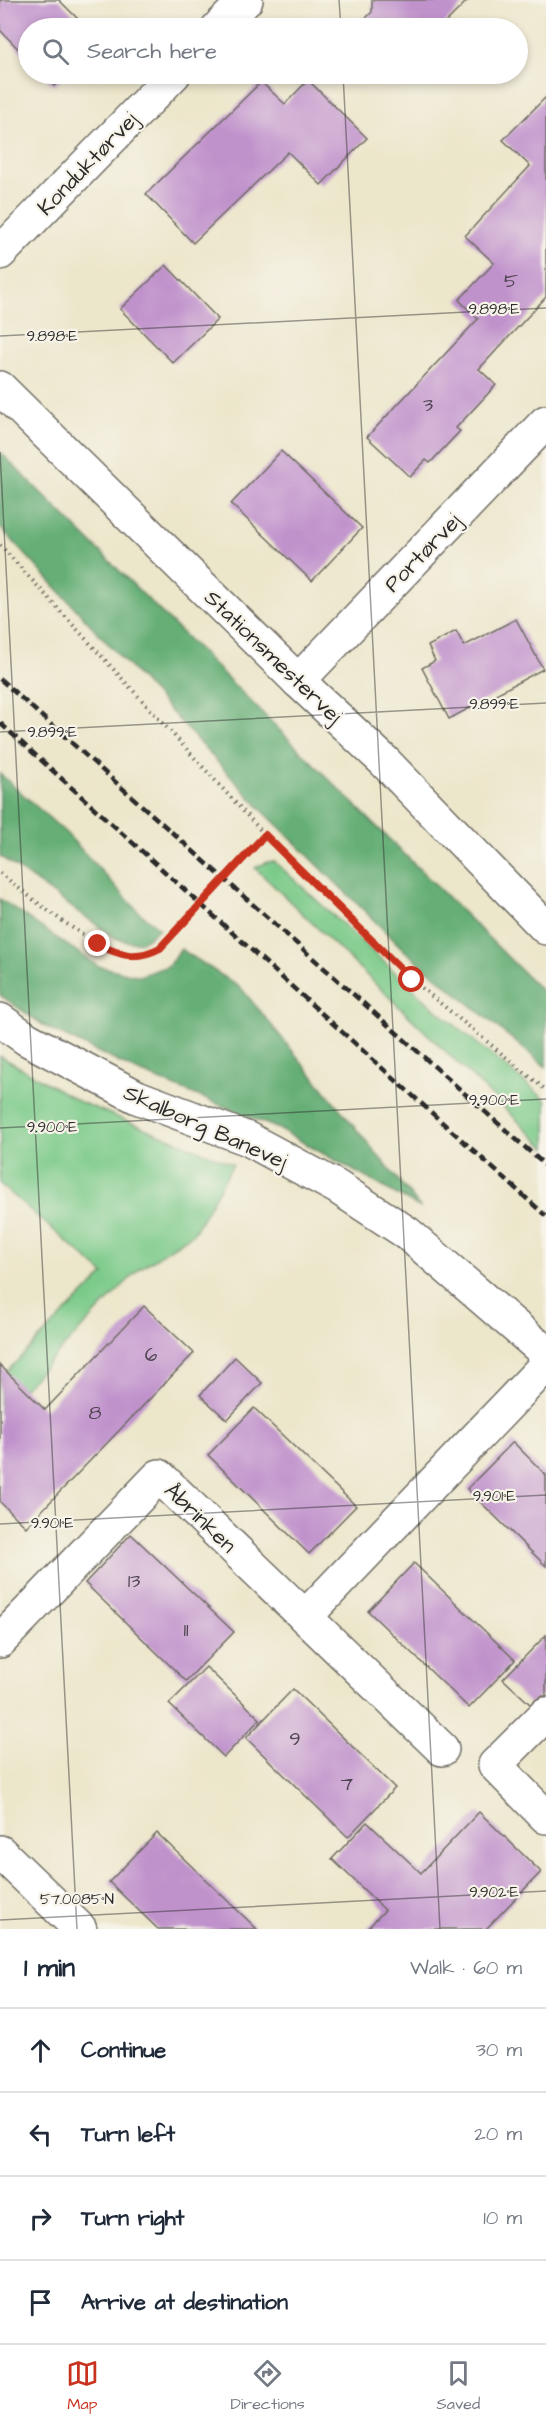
<!DOCTYPE html>
<meta charset="utf-8">
<style>
body{margin:0;font-family:"Architects Daughter",sans-serif;background:#f6f6f7;color:#1f2937}
.stop{position:absolute;width:18px;height:18px;margin:-14px;border:4px solid #c8321e;border-radius:50%;background:#fff}
.stop.end{background:#c8321e;border-color:#fff;box-shadow:0 2px 6px #0008}
.list{margin:0;padding:0;list-style:none}
h2{display:flex;justify-content:space-between;align-items:center;height:78px;margin:0;padding:0 24px;font-size:26px}
h2 small{font-size:20px;font-weight:400;color:#747a83}
.list li{display:grid;grid-template-columns:39px 1fr auto;gap:18px;align-items:center;box-sizing:border-box;height:84px;padding:0 24px;border-top:2px solid #e0e1e3}
.list b{display:block;font-size:22px;white-space:nowrap}
.list em{font-size:20px;font-style:normal;color:#747a83}
.icon{flex:none;width:33px;height:33px;fill:none;stroke:currentColor;stroke-width:2;stroke-linecap:round;stroke-linejoin:round}
.map{position:relative;flex:none;width:546px;height:1929px;overflow:hidden}
.search{position:absolute;background:#fff;box-shadow:0 3px 9px #0003;left:18px;right:18px;top:18px;height:66px;display:flex;align-items:center;gap:15px;box-sizing:border-box;padding:0 21px;border-radius:33px;color:#747a83;font-size:22px}
.sheet{height:414px;background:#fff}
nav{display:flex;justify-content:space-around;align-items:center;box-sizing:border-box;height:84px;border-top:2px solid #e0e1e3;background:#fff;font-size:16px;color:#747a83}
nav a{display:grid;justify-items:center;gap:3px}
nav .on{color:#c8321e}
.map>svg:first-child{display:block}
.green{fill:#7cca8a;stroke:#547a5a;stroke-width:1.5}
.forest{fill:#65ae76;stroke:#486c50;stroke-width:1.5}
.building{fill:#c092cc}
.lines{fill:none;stroke-linecap:round;stroke-linejoin:round}
.street-casing{stroke:#6f6c63;stroke-width:36}
.path{stroke:#6f6c63;stroke-width:4;stroke-dasharray:1.5 4.5;stroke-linecap:butt}
.street{stroke:#fff;stroke-width:33}
.rail{stroke:#2b2b2b;stroke-width:4.5;stroke-dasharray:9 4.5;stroke-linecap:butt}
.path-bridge{stroke:#6f6c63;stroke-width:4;stroke-dasharray:1.5 4.5;stroke-linecap:butt}
.route{stroke:#c8321e;stroke-width:8}
.ticks{fill:none;stroke:#2b2b2b;stroke-width:1.5;stroke-opacity:0.45}
.labels{text-anchor:middle;stroke-width:4.5;stroke-linejoin:round;paint-order:stroke}
.number-label{font-size:20px;fill:#504553}
.street-label{font-size:22px;fill:#2b2b2b;stroke:#f7f3e8}
.ticks-label{font-size:15px;text-anchor:middle;fill:#2b2b2b;stroke:#f7f3e8;stroke-width:4.5;stroke-linejoin:round;paint-order:stroke}
</style>
<div class="map">
<svg width="546" height="1929" viewBox="0 0 546 1929">
<rect width="100%" height="100%" fill="#f7f3e8"/>
<filter id="ink" filterUnits="userSpaceOnUse"><feTurbulence type="fractalNoise" baseFrequency=".0167" numOctaves="2"/><feDisplacementMap in="SourceGraphic" scale="12" xChannelSelector="R" yChannelSelector="G"/><feConvolveMatrix kernelMatrix="1 2 1 2 8 2 1 2 1" color-interpolation-filters="sRGB"/></filter>
<filter id="wash" filterUnits="userSpaceOnUse"><feTurbulence type="fractalNoise" baseFrequency=".008" numOctaves="4" result="noise"/><feDisplacementMap in="SourceGraphic" scale="24" xChannelSelector="R" yChannelSelector="G"/><feGaussianBlur stdDeviation="1.35" result="paint"/><feColorMatrix in="noise" values="0 0 0 0 0 0 0 0 0 0 0 0 0 0 0 0 0 1.4 0 .05"/><feComposite in="paint" operator="in"/></filter>
<g filter="url(#wash)">
<rect width="100%" height="100%" fill="#ece6cb"/>
<g class="green">
<polygon points="267,862 275,862 433,1007 546,1100 546,1148 255,868"/>
<polygon points="0,1056 78,1101 233,1164 194,1233 139,1269 0,1413 0,1378 104,1274 0,1184"/>
</g>
<g class="forest">
<polygon points="0,452 546,995 546,1067 405,951 261,809 0,527"/>
<path d="M0,774L66,833L139,912L159,928C143,945 137,945 115,938L0,856Z"/>
<polygon points="0,899 98,966 139,976 168,966 181,949 241,988 421,1208 279,1129 137,1071 46,1027 0,995"/>
</g>
<g id="blocks">
<g class="building">
<polygon points="0,0 59,0 87,28 28,28 28,59 0,30"/>
<polygon points="372,0 468,0 440,28 356,28 372,12"/>
<polygon points="42,74 67,74 54,86"/>
<polygon points="308,80 367,138 321,185 288,152 193,243 146,194 261,82 285,104"/>
<polygon points="546,97 546,297 479,369 496,385 456,428 460,431 430,463 426,460 410,477 367,437 478,319 459,300 494,263 465,236 530,166 503,140"/>
<polygon points="166,265 218,319 173,363 120,309"/>
<polygon points="281,451 362,528 312,581 231,504"/>
<polygon points="516,619 543,669 449,719 422,668 435,661 428,646 456,631 464,646"/>
<polygon points="144,1306 194,1353 26,1527 0,1502 0,1365 45,1410"/>
<polygon points="235,1357 262,1383 227,1420 200,1395"/>
<polygon points="254,1408 356,1506 309,1554 208,1455"/>
<polygon points="513,1442 546,1475 546,1566 467,1489"/>
<polygon points="131,1534 234,1632 186,1681 85,1583"/>
<polygon points="414,1563 515,1660 469,1708 368,1611"/>
<polygon points="546,1635 546,1696 541,1696 530,1704 503,1679"/>
<polygon points="206,1667 260,1719 224,1757 169,1704"/>
<polygon points="293,1689 395,1788 348,1837 246,1738"/>
<polygon points="479,1812 541,1872 486,1929 367,1929 385,1910 332,1859 367,1822 421,1873"/>
<polygon points="157,1833 257,1929 158,1929 109,1882"/>
</g>
</g>
</g>
<g filter="url(#ink)">
<use href="#blocks" fill-opacity="0" stroke="#6f6c63" stroke-width="1.5"/>
<g class="lines">
<g class="street-casing">
<g id="street">
<polyline points="218,28 246,0"/>
<polyline points="0,253 174,74"/>
<polyline points="0,388 298,681 384,761 546,928"/>
<polyline points="298,681 546,422"/>
<polyline points="0,1020 27,1039 137,1097 248,1139 337,1187 407,1233 546,1353"/>
<polyline points="305,1617 546,1365"/>
<polyline points="0,1641 159,1476 442,1749"/>
<polyline points="546,1714 495,1765 546,1817"/>
<polyline points="0,1852 80,1929"/>
</g>
</g>
<g class="path">
<polyline points="0,545 265,835 412,980 546,1090"/>
<polyline points="244,859 265,835"/>
<path d="M0,873C26,894 103,957 133,956C149,956 159,948 170,938"/>
</g>
<use href="#street" class="street"/>
<g class="rail">
<polyline points="0,679 546,1166"/>
<polyline points="0,723 546,1216"/>
</g>
<polyline class="path-bridge" points="170,938 244,859"/>
</g>
</g>
<g class="lines" filter="url(#ink)">
<path class="route" d="M98,944C120,956 137,960 160,948L265,835L412,980"/>
</g>
<path class="ticks" d="M339,0L341,28M343,74L440,1929M0,336L546,308M0,452L77,1929M0,732L546,703M0,1128L546,1099M0,1524L546,1495M0,1920L546,1891"/>
<g class="labels">
<g class="number-label">
<text x="511" y="287">5</text>
<text x="428" y="411">3</text>
<text x="151" y="1361">6</text>
<text x="95" y="1419">8</text>
<text x="134" y="1587">13</text>
<text x="186" y="1636">11</text>
<text x="295" y="1745">9</text>
<text x="347" y="1790">7</text>
</g>
<g class="street-label">
<text transform="translate(87 163) rotate(-46)" y="8">Konduktørvej</text>
<text transform="translate(422 552) rotate(-46)" y="8">Portørvej</text>
<text transform="translate(274 656) rotate(44)" y="8">Stationsmestervej</text>
<text transform="translate(206 1126) rotate(24)" y="8">Skalborg Banevej</text>
<text transform="translate(201 1517) rotate(44)" y="8">Åbrinken</text>
</g>
</g>
<g class="ticks-label">
<text x="494" y="314">9.898°E</text>
<text x="52" y="341">9.898°E</text>
<text x="494" y="709">9.899°E</text>
<text x="52" y="737">9.899°E</text>
<text x="494" y="1105">9.900°E</text>
<text x="52" y="1132">9.900°E</text>
<text x="494" y="1501">9.901°E</text>
<text x="52" y="1528">9.901°E</text>
<text x="494" y="1897">9.902°E</text>
<text x="77" y="1904">57.0085°N</text>
</g>
</svg>
<div class="stop" style="left:412px;top:980px"></div>
<div class="stop end" style="left:98px;top:944px"></div>
<div class="search"><svg class="icon" aria-label="search" viewBox="0 0 24 24"><circle cx="10" cy="10" r="6"/><path d="M15 15l6 6"/></svg>Search here</div>
</div>
<section class="sheet">
<h2>1 min<small>Walk · 60 m</small></h2>
<ul class="list">
<li><svg class="icon" aria-label="ahead" viewBox="0 0 24 24"><path d="M12 20V5M6 11l6-6 6 6"/></svg><div><b>Continue</b></div><em>30 m</em></li>
<li><svg class="icon" aria-label="left" viewBox="0 0 24 24"><path d="M17 20v-9H6M10 6l-5 5 5 5"/></svg><div><b>Turn left</b></div><em>20 m</em></li>
<li><svg class="icon" aria-label="right" viewBox="0 0 24 24"><path d="M7 20v-9h11M14 6l5 5-5 5"/></svg><div><b>Turn right</b></div><em>10 m</em></li>
<li><svg class="icon" aria-label="arrive" viewBox="0 0 24 24"><path d="M6 21V4h12l-3 4 3 4H6"/></svg><div><b>Arrive at destination</b></div></li>
</ul>
</section>
<nav>
<a class="on"><svg class="icon" aria-label="map" viewBox="0 0 24 24"><path d="M3 6l6-2 6 2 6-2v14l-6 2-6-2-6 2zM9 4v14M15 6v14"/></svg>Map</a>
<a><svg class="icon" aria-label="directions" viewBox="0 0 24 24"><path d="M12 3l9 9-9 9-9-9zM9 14v-3h6M13 9l2 2-2 2"/></svg>Directions</a>
<a><svg class="icon" aria-label="saved" viewBox="0 0 24 24"><path d="M7 4h10v16l-5-4-5 4z"/></svg>Saved</a>
</nav>
